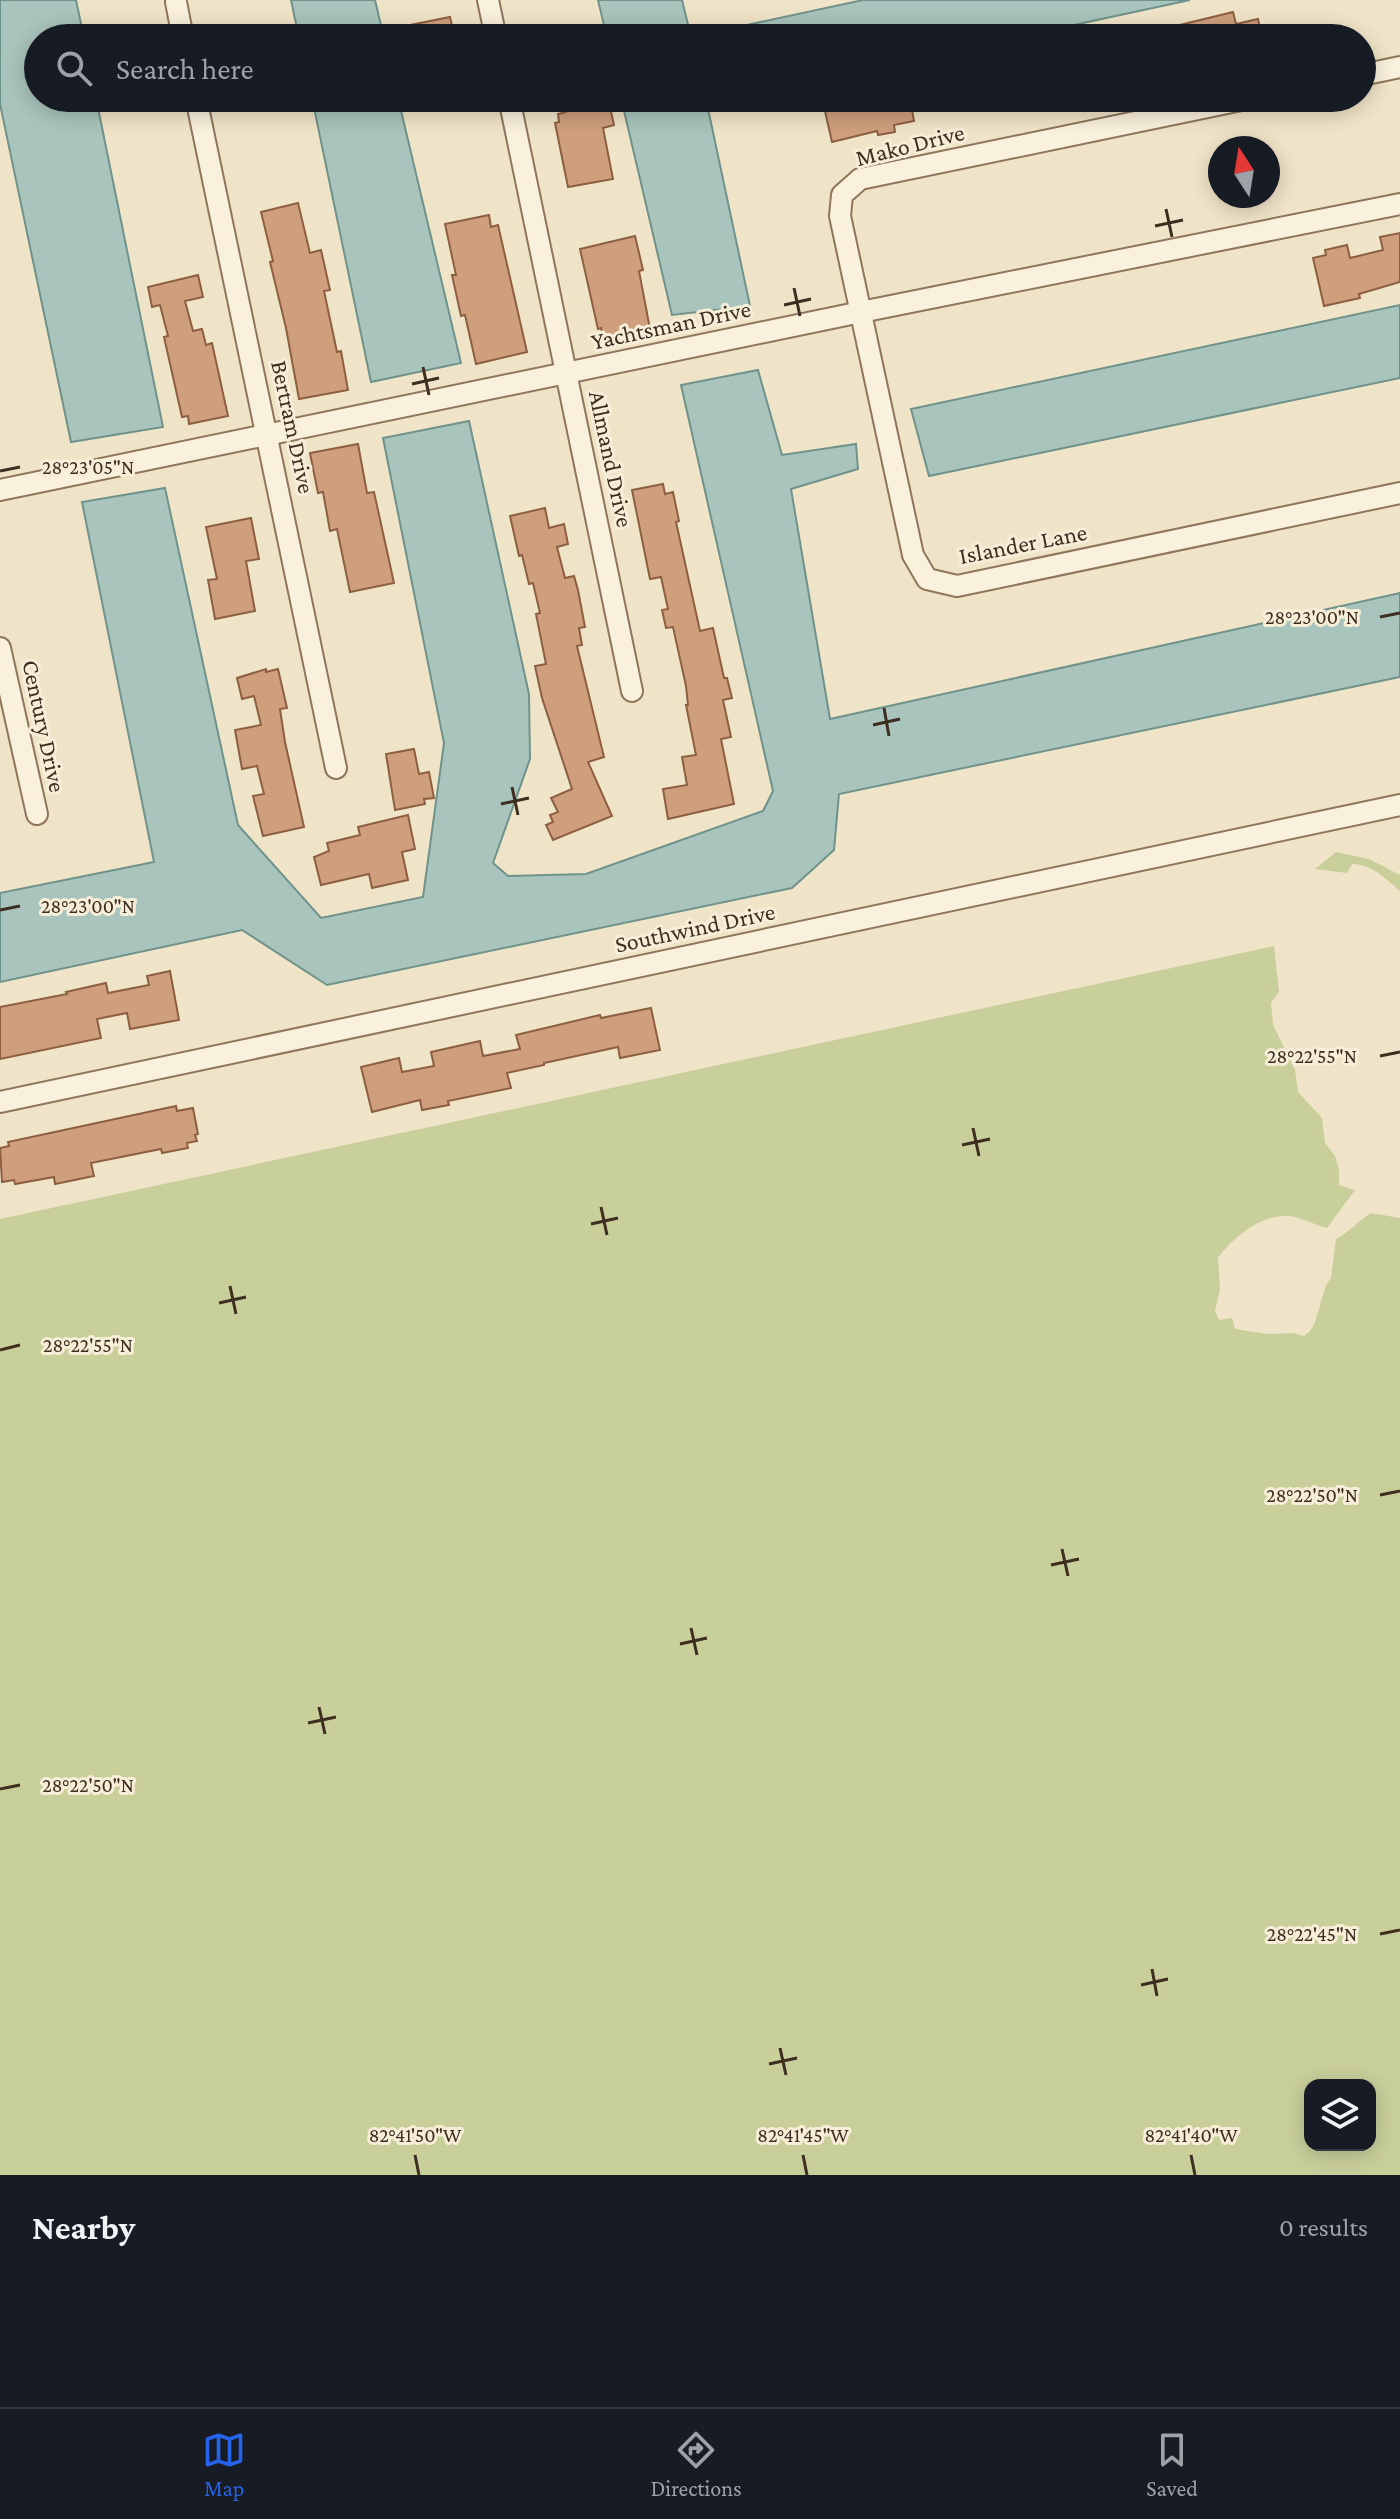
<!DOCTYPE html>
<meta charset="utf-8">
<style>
body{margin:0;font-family:"Crimson Pro",serif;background:#20242c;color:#f1f3f6}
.controls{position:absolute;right:24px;bottom:24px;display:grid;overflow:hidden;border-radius:16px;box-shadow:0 4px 20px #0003}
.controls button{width:72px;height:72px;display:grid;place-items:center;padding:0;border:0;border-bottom:2px solid #363941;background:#171b24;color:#f1f3f6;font:40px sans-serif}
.compass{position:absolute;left:1208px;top:136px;width:72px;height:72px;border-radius:50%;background:#171b24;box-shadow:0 4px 20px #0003;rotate:348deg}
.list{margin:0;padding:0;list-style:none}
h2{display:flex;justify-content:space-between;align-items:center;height:104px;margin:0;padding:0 32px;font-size:34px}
h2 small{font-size:26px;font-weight:400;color:#9ea1a6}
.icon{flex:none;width:44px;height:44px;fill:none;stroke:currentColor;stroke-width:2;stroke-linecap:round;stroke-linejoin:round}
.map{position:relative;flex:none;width:1400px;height:2175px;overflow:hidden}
.search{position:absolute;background:#171b24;box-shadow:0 4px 20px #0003;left:24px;right:24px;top:24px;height:88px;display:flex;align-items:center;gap:20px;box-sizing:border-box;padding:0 28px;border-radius:44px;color:#9ea1a6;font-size:30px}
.sheet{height:232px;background:#171b24}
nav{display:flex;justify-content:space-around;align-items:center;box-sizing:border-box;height:112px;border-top:2px solid #363941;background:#171b24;font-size:22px;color:#9ea1a6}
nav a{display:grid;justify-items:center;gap:4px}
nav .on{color:#2563eb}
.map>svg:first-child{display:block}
.green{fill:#c9cf9b;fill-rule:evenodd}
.water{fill:#a9c4bc;stroke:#6f938a;stroke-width:2}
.building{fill:#cf9f7d;stroke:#8d5f41;stroke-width:2}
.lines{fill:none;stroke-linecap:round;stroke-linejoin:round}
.minor-casing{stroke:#8d765c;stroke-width:24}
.minor{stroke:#faf1dc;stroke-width:20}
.ticks{fill:none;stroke:#3d2e20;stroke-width:3}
.labels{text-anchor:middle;stroke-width:6;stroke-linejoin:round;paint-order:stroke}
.street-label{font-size:24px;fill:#3d2e20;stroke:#f7eed8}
.ticks-label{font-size:20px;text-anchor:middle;fill:#3d2e20;stroke:#f7eed8;stroke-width:6;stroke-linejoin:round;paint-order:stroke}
</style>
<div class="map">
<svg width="1400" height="2175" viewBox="0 0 1400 2175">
<rect width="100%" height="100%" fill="#f0e4c8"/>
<g class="green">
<path d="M1336,852L1369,859L1400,875V891C1386,879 1372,864 1352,864L1347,873L1315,869Z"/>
<path d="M1274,946L1279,992L1271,1003L1273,1025L1295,1070L1298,1092L1322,1118L1325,1143L1335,1156L1339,1169V1185L1355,1190L1327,1228C1315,1225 1301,1217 1289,1216C1261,1214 1233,1237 1218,1258L1220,1289L1215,1311L1219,1320L1232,1318L1235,1329L1267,1334L1293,1333L1304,1336L1310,1331L1315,1322L1326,1285L1331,1278L1336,1239C1349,1232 1358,1221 1371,1213L1400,1218V2175H0V1219ZM1310,2085H1370V2145H1310Z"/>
</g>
<g class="water">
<polygon points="0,0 76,0 84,38 38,38 38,98 96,98 163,427 71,442 0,104"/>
<polygon points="291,0 375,0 384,38 299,38"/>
<polygon points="598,0 682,0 691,37 863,0 1190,0 1013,38 607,38"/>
<polygon points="312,98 398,98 461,363 371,382"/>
<polygon points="621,98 732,98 707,104 750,306 672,315"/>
<polygon points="1400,305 1400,378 929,476 911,409"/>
<polygon points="758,370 782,455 856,444 858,469 791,489 830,719 1400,593 1400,677 839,794 834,850 792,888 327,985 242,930 0,982 0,893 154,862 82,502 165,488 238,825 321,918 423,897 444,743 383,438 469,421 529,694 530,759 493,863 508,876 586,874 763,811 773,791 681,385"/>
</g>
<g class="building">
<polygon points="1233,12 1236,24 1258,19 1262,38 1152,38 1151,32"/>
<polygon points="450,17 455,38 380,38 380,31"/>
<polygon points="563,98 608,98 614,125 603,128 613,179 568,187 555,123 559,122 558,114 566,112"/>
<polygon points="822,98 910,98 914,121 894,125 895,132 878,135 877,131 832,142"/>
<polygon points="298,203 310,253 321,250 330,290 324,291 337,352 341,351 348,390 299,399 286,328 270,262 273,261 261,212"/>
<polygon points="489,215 491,227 498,225 527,352 476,364 465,315 461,316 452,275 456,275 445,224"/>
<polygon points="1400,233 1400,282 1359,294 1360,298 1324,306 1313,258 1326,255 1325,250 1347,245 1350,258 1383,250 1380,237"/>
<polygon points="635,236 643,270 639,271 650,329 604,340 601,328 598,329 580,249"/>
<polygon points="198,275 203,297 185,301 193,331 202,329 206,345 212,343 228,416 189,424 188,416 182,417 164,337 168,336 160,305 152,307 148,287"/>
<polygon points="358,444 367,493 374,492 394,583 350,592 337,529 330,531 323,492 318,493 310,453"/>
<polygon points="663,484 665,494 673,492 679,521 676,522 700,631 713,628 724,678 727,678 732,698 723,700 731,737 721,739 734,804 668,819 663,789 687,785 682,757 696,755 686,705 688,705 686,686 673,627 666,628 662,610 668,609 661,577 650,579 632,490"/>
<polygon points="545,508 549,528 564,524 568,544 557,547 565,578 574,576 578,590 585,627 579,628 582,645 577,646 604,757 588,762 612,816 553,840 546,825 553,822 550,815 558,812 551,798 572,789 542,698 535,666 546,664 536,614 540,613 533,583 529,584 522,555 519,556 510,516"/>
<polygon points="251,518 259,559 246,561 255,611 215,619 208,580 217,579 206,527"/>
<polygon points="266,669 266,672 278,669 287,708 280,709 285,742 304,827 263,836 253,796 264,794 257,766 242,769 235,730 261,725 254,696 242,699 237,678"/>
<polygon points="414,749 419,774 429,772 434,798 424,799 425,804 395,810 386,754"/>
<polygon points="408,815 415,849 402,852 408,880 372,888 369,874 321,885 314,857 329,851 327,843 360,835 358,827"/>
<polygon points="170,971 179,1020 130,1029 127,1013 97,1019 101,1038 0,1059 0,1007 67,994 66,992 106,983 108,993 149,985 147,976"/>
<polygon points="651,1008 660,1050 620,1058 618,1047 544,1063 544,1065 507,1073 511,1088 448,1101 449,1105 422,1110 420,1100 372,1112 361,1067 399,1058 402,1072 434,1066 431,1052 480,1041 483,1056 520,1049 516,1035 600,1015 601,1018"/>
<polygon points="176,1106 177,1111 193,1108 198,1134 195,1135 197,1141 187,1143 188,1148 162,1153 161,1149 91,1163 94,1176 55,1184 54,1177 15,1184 14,1180 2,1182 0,1148 9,1146 8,1142"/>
</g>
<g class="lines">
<g class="minor-casing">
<g id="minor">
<polyline points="488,0 496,38"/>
<polyline points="176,2 183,38"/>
<polyline points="1362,75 1400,67"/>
<polyline points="196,98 336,768"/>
<polyline points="509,98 632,691"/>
<polyline points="1251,98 860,179 842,195 840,216 913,555 927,579 957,586 1400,493"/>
<polyline points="0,490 861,312 1400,204"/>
<polyline points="0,648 37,814"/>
<polyline points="0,1102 1400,805"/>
</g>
</g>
<use href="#minor" class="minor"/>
</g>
<path class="ticks" d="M1166,209L1172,237M1155,226L1183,220M794,288L800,316M784,305L811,299M423,367L429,395M412,384L439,378M0,471L20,467M1380,617L1400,613M884,708L889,736M873,725L900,719M512,787L518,815M501,804L529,798M0,910L20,906M1380,1056L1400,1052M973,1128L979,1156M962,1145L990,1139M601,1207L607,1235M591,1224L618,1218M230,1286L236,1314M219,1303L246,1297M0,1350L20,1345M1380,1495L1400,1491M1062,1549L1068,1576M1051,1565L1079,1559M691,1628L697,1655M680,1644L707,1638M319,1707L325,1734M308,1723L336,1717M0,1789L20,1785M1380,1934L1400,1930M1152,1969L1157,1996M1141,1985L1168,1979M780,2048L786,2075M769,2064L797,2058M415,2155L419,2175M803,2155L807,2175M1191,2155L1195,2175"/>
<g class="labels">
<g class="street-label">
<text transform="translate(910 145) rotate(-14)" y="8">Mako Drive</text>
<text transform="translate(671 325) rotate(-12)" y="8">Yachtsman Drive</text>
<text transform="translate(293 427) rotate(78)" y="8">Bertram Drive</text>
<text transform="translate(611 459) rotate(78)" y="8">Allmand Drive</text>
<text transform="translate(1023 544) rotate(-11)" y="8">Islander Lane</text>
<text transform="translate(44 726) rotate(78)" y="8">Century Drive</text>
<text transform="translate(695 928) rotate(-12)" y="8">Southwind Drive</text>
</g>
</g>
<g class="ticks-label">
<text x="88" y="474">28°23'05"N</text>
<text x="1312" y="624">28°23'00"N</text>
<text x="88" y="913">28°23'00"N</text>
<text x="1312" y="1063">28°22'55"N</text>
<text x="88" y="1352">28°22'55"N</text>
<text x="1312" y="1502">28°22'50"N</text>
<text x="88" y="1792">28°22'50"N</text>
<text x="1312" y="1941">28°22'45"N</text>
<text x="415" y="2142">82°41'50"W</text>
<text x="803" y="2142">82°41'45"W</text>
<text x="1191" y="2142">82°41'40"W</text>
</g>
</svg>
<div class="controls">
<button><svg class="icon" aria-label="layers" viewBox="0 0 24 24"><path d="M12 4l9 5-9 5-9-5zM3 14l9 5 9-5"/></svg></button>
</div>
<svg class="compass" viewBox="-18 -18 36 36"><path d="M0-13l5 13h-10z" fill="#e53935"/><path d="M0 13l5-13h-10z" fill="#9ea1a6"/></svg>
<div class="search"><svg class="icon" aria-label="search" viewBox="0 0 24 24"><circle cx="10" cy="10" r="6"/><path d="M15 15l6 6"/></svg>Search here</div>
</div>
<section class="sheet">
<h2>Nearby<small>0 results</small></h2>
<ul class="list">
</ul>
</section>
<nav>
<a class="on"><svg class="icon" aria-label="map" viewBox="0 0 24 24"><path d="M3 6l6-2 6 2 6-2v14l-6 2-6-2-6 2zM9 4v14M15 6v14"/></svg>Map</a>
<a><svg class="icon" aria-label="directions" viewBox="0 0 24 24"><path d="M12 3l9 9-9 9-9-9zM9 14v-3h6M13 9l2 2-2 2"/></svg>Directions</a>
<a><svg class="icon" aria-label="saved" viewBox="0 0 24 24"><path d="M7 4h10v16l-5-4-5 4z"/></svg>Saved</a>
</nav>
